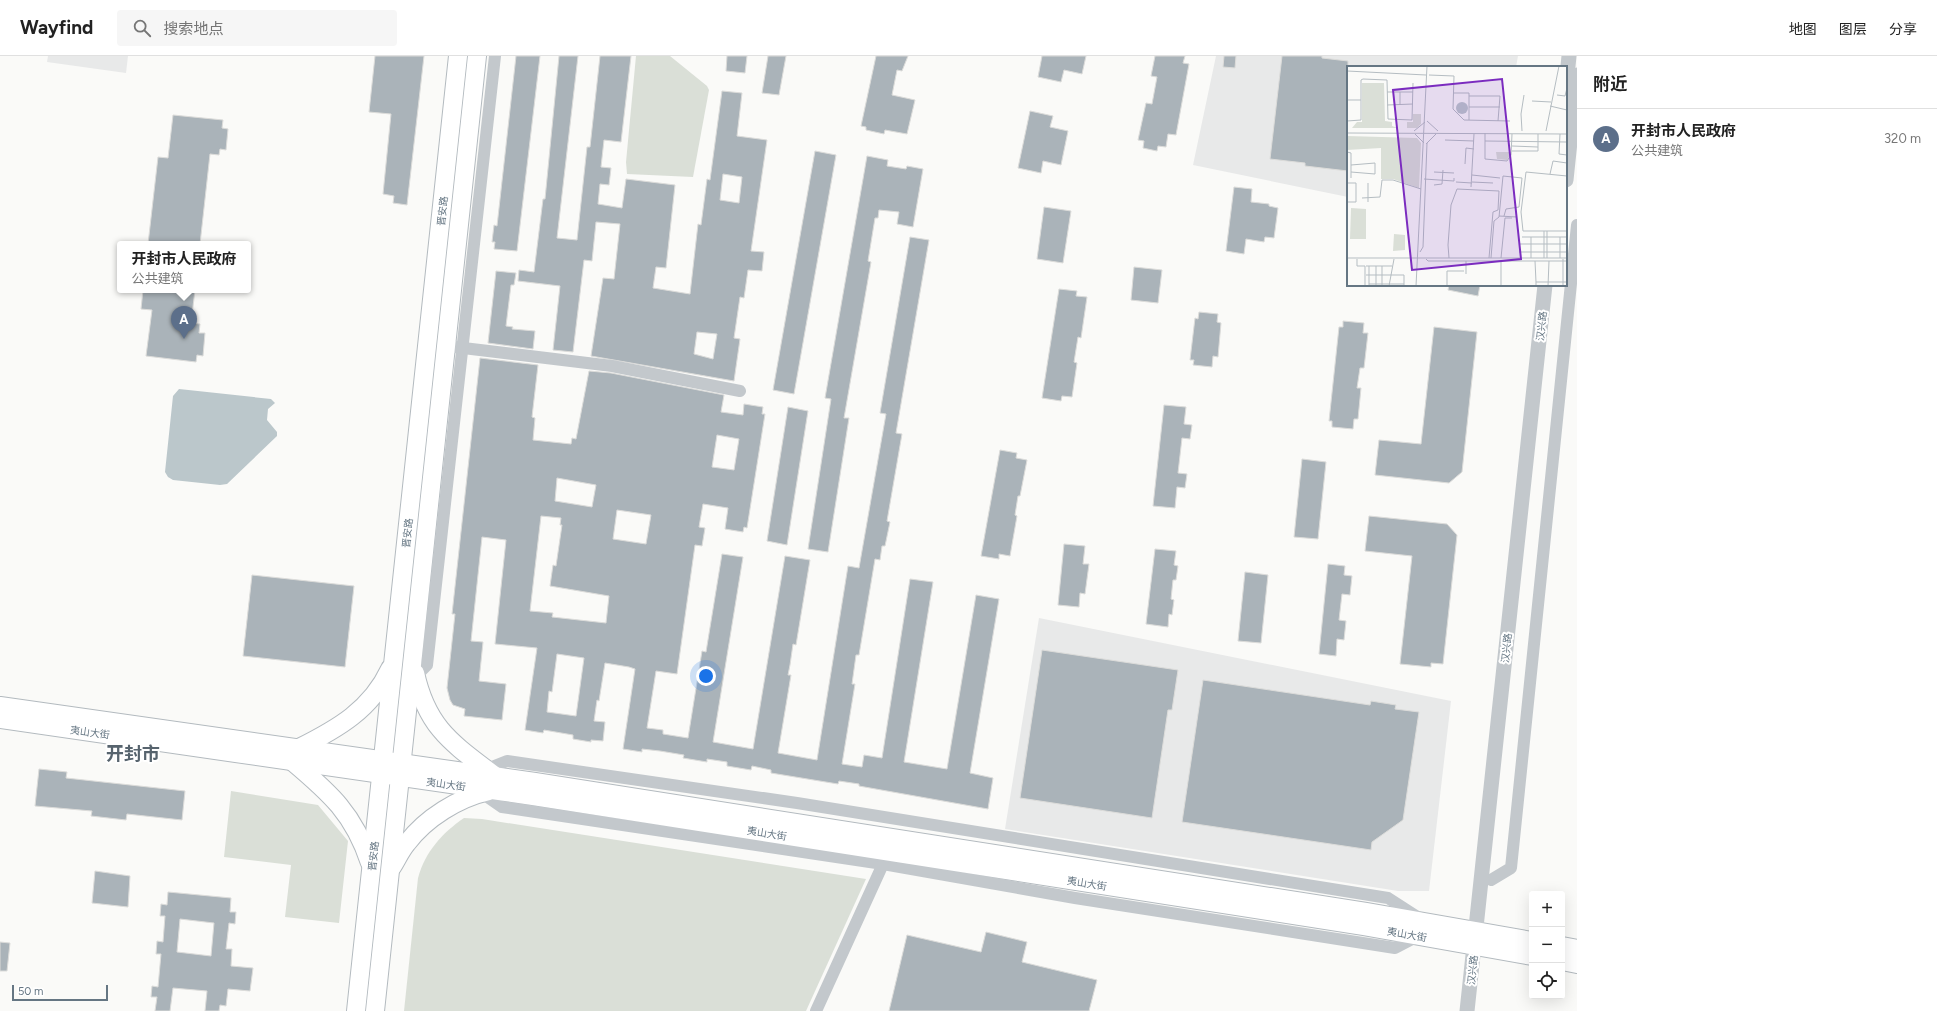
<!DOCTYPE html>
<html lang="zh">
<meta charset="utf-8">
<style>
body{margin:0;font-family:Figtree,"Noto Sans SC",sans-serif;background:#f6f6f6;color:#222}
.controls{position:absolute;right:12px;bottom:12px;display:grid;overflow:hidden;border-radius:4px;box-shadow:0 4px 16px #0002}
.controls button{width:36px;height:36px;display:grid;place-items:center;padding:0;border:0;border-bottom:1px solid #e0e0e0;background:#fff;color:#222;font:20px sans-serif}
.scale{position:absolute;left:12px;bottom:10px;width:96px;box-sizing:border-box;padding-left:4px;border:2px solid #657683;border-top:0;font-size:11px;line-height:14px;white-space:nowrap;color:#657683;-webkit-text-stroke:3px #fff;paint-order:stroke}
.you{position:absolute;left:706px;top:620px;width:14px;height:14px;margin:-10px;border:3px solid #fff;border-radius:50%;background:#1a73e8;box-shadow:0 0 0 6px #1a73e833}
.badge{display:grid;place-items:center;width:26px;height:26px;border-radius:50%;background:#1a73e8;color:#fff;font-size:13px;font-weight:700}
.pin{position:absolute;translate:-50% -33px;filter:drop-shadow(0 1px 2px #0008)}
.pin::after{content:'';position:absolute;top:21px;width:14px;height:12px;background:inherit;clip-path:polygon(0 0,100% 0,50% 100%)}
.popup{position:absolute;left:117px;top:185px;width:134px;height:52px;box-sizing:border-box;display:grid;place-content:center;border-radius:4px;background:#fff;filter:drop-shadow(0 1px 3px #0005);font-size:13px;white-space:nowrap;color:#767676}
.popup b{font-size:15px;color:#222}
.popup::after{content:'';position:absolute;left:50%;top:100%;margin-left:-8px;border:8px solid transparent;border-top-color:#fff}
.list{margin:0;padding:0;list-style:none}
h2{display:flex;justify-content:space-between;align-items:center;height:52px;margin:0;padding:0 16px;font-size:17px}
h2 small{font-size:13px;font-weight:400;color:#767676}
.list li{display:grid;grid-template-columns:26px 1fr auto;gap:12px;align-items:center;box-sizing:border-box;height:60px;padding:0 16px;border-top:1px solid #e0e0e0}
.list b{display:block;font-size:15px;white-space:nowrap}
.list p{margin:0;font-size:13px;white-space:nowrap;color:#767676}
.list em{font-size:13px;font-style:normal;color:#767676}
.icon{flex:none;width:22px;height:22px;fill:none;stroke:currentColor;stroke-width:2;stroke-linecap:round;stroke-linejoin:round}
.map{position:relative;flex:none;width:1577px;height:955px;overflow:hidden}
header{display:flex;align-items:center;gap:24px;box-sizing:border-box;height:56px;padding:0 20px;background:#fff;border-bottom:1px solid #e0e0e0}
header strong{font-size:19px}
nav{display:flex;gap:22px;margin-inline-start:auto;font-size:14px}
.search{width:280px;height:36px;background:#f6f6f6;display:flex;align-items:center;gap:10px;box-sizing:border-box;padding:0 14px;border-radius:4px;color:#767676;font-size:15px}
main{display:flex}
aside{flex:1;background:#fff}
.map>svg:first-child{display:block}
.built{fill:#e8e9e9}
.green{fill:#dadfd7}
.water{fill:#bbc7cb}
.building{fill:#aab3b9;stroke:#dcdcda;fill-rule:evenodd}
.lines{fill:none;stroke-linecap:round;stroke-linejoin:round}
.secondary-casing{stroke:#b3babf;stroke-width:20}
.minor{stroke:#c3c8cc;stroke-width:12}
.tertiary{stroke:#c3c8cc;stroke-width:15}
.secondary{stroke:#fff;stroke-width:18}
.labels{text-anchor:middle;stroke-width:4;stroke-linejoin:round;paint-order:stroke}
.street-label{font-size:10px;fill:#657683;stroke:#fff}
.town-label{font-size:18px;font-weight:bold;fill:#57646e;stroke:#fff}
.inset-road{fill:none;stroke:#b5bdc2;stroke-width:1}
.view{fill:#7b2cbf;fill-opacity:0.15;stroke:#7b2cbf;stroke-width:2}
.inset-edge{fill:none;stroke:#657683;stroke-width:2}
</style>
<header>
<strong>Wayfind</strong>
<div class="search"><svg class="icon" aria-label="search" viewBox="0 0 24 24"><circle cx="10" cy="10" r="6"/><path d="M15 15l6 6"/></svg>搜索地点</div>
<nav><a>地图</a><a>图层</a><a>分享</a></nav>
</header>
<main>
<div class="map">
<svg width="1577" height="955" viewBox="0 0 1577 955">
<rect width="100%" height="100%" fill="#fafaf8"/>
<g class="built">
<polygon points="48,0 128,0 126,17 47,6"/>
<polygon points="1216,0 1518,0 1516,11 1348,11 1348,141 1193,109"/>
<polygon points="1039,562 1451,645 1429,835 1398,835 1005,773"/>
</g>
<g class="green">
<polygon points="636,0 670,0 707,30 709,34 693,121 627,118 626,106"/>
<polygon points="231,735 318,749 348,785 339,867 285,861 291,809 224,801"/>
<path d="M464,762L482,763L866,823L806,955H404L418,822C425,796 442,777 464,762Z"/>
</g>
<polygon class="water" points="179,333 271,343 275,347 268,353 267,364 277,376 277,380 227,428 220,429 173,424 168,421 165,416 173,340"/>
<g class="building">
<polygon points="375,0 424,0 407,149 393,147 394,140 383,138 391,58 369,56"/>
<polygon points="516,0 540,0 517,195 494,193 495,186 492,186 494,169 497,170"/>
<path d="M559,0H578L557,182L577,184L587,91H590L600,0H631L621,86L604,84L601,111L611,112L609,129L600,128L598,148L622,152L626,123L675,129L666,212L656,211L653,232L690,238L698,168L701,169L707,123L710,124L722,35L742,37L737,80L767,84L751,195L764,196L762,215L748,214L744,242L740,241L734,282L740,283L734,325L591,300L603,222L614,223L620,168L596,166L592,205L584,204L573,296L553,294L560,230L518,225L519,214L534,216L543,143H545ZM723,118L742,121L739,147L720,144ZM697,276L717,278L713,303L694,298Z"/>
<polygon points="727,0 747,0 745,17 726,15"/>
<polygon points="768,0 786,0 779,39 762,37"/>
<polygon points="876,0 908,0 902,15 897,14 892,39 915,44 907,78 885,74 884,78 866,74 866,71 861,70"/>
<polygon points="1042,0 1086,0 1082,18 1064,14 1061,26 1038,21"/>
<polygon points="1155,0 1185,0 1183,7 1189,8 1176,79 1168,78 1166,91 1158,90 1157,95 1143,92 1144,85 1138,84 1146,47 1152,48 1157,21 1151,20"/>
<polygon points="1224,0 1236,0 1235,12 1223,11"/>
<polygon points="1282,0 1322,0 1322,2 1348,5 1348,115 1305,110 1305,107 1270,103"/>
<polygon points="1030,55 1053,60 1050,71 1068,75 1061,109 1043,105 1041,117 1018,112"/>
<polygon points="173,59 223,64 222,72 228,73 226,94 220,93 219,99 210,98 200,188 148,188 158,101 168,102"/>
<polygon points="815,95 836,99 794,338 773,334"/>
<polygon points="867,100 888,104 887,110 906,113 907,110 923,113 913,171 897,168 899,156 879,154 878,162 875,162 868,205 871,206 844,362 849,362 828,496 808,493 831,343 825,342"/>
<polygon points="1234,131 1252,133 1251,146 1269,148 1269,150 1278,152 1274,182 1265,181 1264,186 1246,183 1244,198 1226,195"/>
<polygon points="1044,151 1071,155 1063,207 1037,203"/>
<path d="M910,181L929,184L896,377L902,378L887,465L890,466L885,490H882L880,504L875,503L859,599H856L852,628H855L842,708L862,711L864,699L882,702L910,523L933,526L904,706L947,713L976,539L999,543L970,717L993,722L988,753L859,730V728L839,725L838,728L771,717V714L752,710L751,714L727,710V706L707,703V706L683,702L684,699L660,695L642,693V696L623,693L635,613L629,611L605,607L599,645L597,644L594,665L605,666L603,685L591,684V686L573,683V679L544,674L543,677L525,674L537,592L495,588L506,484L482,481L471,585L483,586L479,625L506,628L502,664L464,660L465,653L453,649L450,644L447,632L455,558H452L480,302L538,309L532,361L535,362L533,384L571,388L572,382L576,383L589,315L611,317L724,339L721,356L743,359L744,348L763,351L762,358H765L747,472L744,471L743,476L725,473L728,452L703,448L699,471L705,472L702,490L695,489L677,618L656,615L647,672L663,674V678L688,682L702,595L706,596L722,498L743,501L713,686L753,693L785,500L810,504L796,589L793,588L790,609L788,619H791L778,697L817,704L848,510L859,512L886,358L880,357ZM717,379L739,383L734,414L712,411ZM557,422L596,429L592,451L555,445ZM617,454L651,459L646,488L613,483ZM541,460L561,462L560,469H562L556,510L553,509L550,530L609,540L606,567L552,561L553,557L530,555ZM557,598L584,602L576,660L547,656L549,635L552,636Z"/>
<polygon points="1134,211 1162,214 1158,247 1131,244"/>
<polygon points="496,215 516,217 514,229 511,229 506,270 513,271 512,273 535,275 533,293 488,287"/>
<polygon points="1449,229 1480,229 1478,240 1448,234"/>
<polygon points="1059,233 1077,235 1076,240 1087,241 1081,282 1078,281 1074,306 1077,307 1072,341 1062,340 1061,345 1042,342"/>
<polygon points="143,234 195,234 191,267 200,268 199,277 205,277 203,300 197,299 196,306 146,300 152,254 141,253"/>
<polygon points="1199,256 1218,258 1217,266 1221,267 1218,301 1213,300 1212,311 1193,309 1194,304 1190,304 1195,262 1198,263"/>
<polygon points="1343,265 1364,267 1363,277 1368,277 1364,312 1360,312 1357,332 1361,332 1358,363 1354,363 1353,373 1332,371 1332,365 1329,365 1339,271 1343,271"/>
<polygon points="1434,271 1477,276 1462,416 1449,427 1375,419 1379,384 1421,388"/>
<polygon points="1164,349 1186,351 1184,368 1192,369 1190,383 1182,382 1178,417 1187,418 1185,432 1177,431 1175,452 1153,450"/>
<polygon points="788,351 808,355 787,489 767,485"/>
<polygon points="1000,394 1017,397 1016,402 1027,404 1020,440 1018,440 1015,459 1017,460 1010,500 999,498 999,503 981,500"/>
<polygon points="1302,403 1326,406 1318,483 1294,481"/>
<polygon points="1369,460 1447,468 1457,479 1443,608 1431,607 1431,611 1400,608 1412,500 1365,495"/>
<polygon points="1064,488 1085,490 1083,508 1089,508 1085,538 1080,537 1079,551 1058,549"/>
<polygon points="1155,493 1176,495 1174,509 1178,510 1176,524 1173,524 1171,543 1174,544 1172,559 1169,558 1168,571 1146,568"/>
<polygon points="1328,508 1345,510 1344,519 1352,520 1350,539 1342,538 1339,564 1346,565 1344,584 1337,583 1336,600 1319,598"/>
<polygon points="1245,516 1268,519 1261,587 1238,585"/>
<polygon points="252,519 354,530 345,611 243,600"/>
<polygon points="1042,594 1178,614 1172,654 1168,654 1152,762 1020,742"/>
<polygon points="1203,624 1370,649 1371,645 1396,649 1395,653 1419,656 1403,764 1372,786 1371,794 1182,766"/>
<polygon points="39,713 67,716 66,722 185,735 182,764 127,758 126,764 91,760 92,755 35,750"/>
<polygon points="95,815 130,820 128,851 92,847"/>
<path d="M168,836L231,842L230,856H236L235,868L229,867L226,893H232L231,910L253,912L250,935L228,933L226,950L220,949L219,955H205L207,935L173,932L170,955H155L157,941H151L152,930L158,931L161,898H156L157,885L163,886L165,860H160L161,848L167,849ZM180,863L214,867L211,900L177,896Z"/>
<polygon points="986,876 1027,886 1022,906 1097,924 1089,955 889,955 907,879 981,896"/>
<polygon points="0,886 10,887 7,915 0,915"/>
</g>
<g class="lines">
<g class="secondary-casing">
<g id="secondary">
<path d="M415,617C427,672 452,687 495,720"/>
<polyline points="0,650 535,726 1366,856 1532,885"/>
<polyline points="0,663 533,740 1364,870 1532,900"/>
<path d="M299,692C337,673 371,654 390,613"/>
<path d="M292,705C330,737 354,758 370,807"/>
<path d="M392,811C397,803 401,794 407,787C426,762 458,742 489,735"/>
<polyline points="1562,890 1577,893"/>
<polyline points="1562,905 1577,908"/>
<polyline points="356,955 458,0"/>
<polyline points="375,955 477,0"/>
</g>
</g>
<g class="minor">
<polyline points="455,291 612,310 740,335"/>
<polyline points="412,624 427,609 495,0"/>
<polyline points="482,715 507,705 797,747 1388,842 1419,862"/>
<polyline points="479,735 502,751 883,808 1075,842 1395,892 1418,880"/>
<polyline points="1491,824 1511,812 1577,169"/>
<polyline points="816,955 883,808"/>
</g>
<g class="tertiary">
<polyline points="1566,30 1569,0"/>
<polyline points="1566,124 1577,19"/>
<polyline points="1467,955 1545,229"/>
</g>
<use href="#secondary" class="secondary"/>
</g>
<g class="labels">
<g class="street-label">
<text transform="translate(442 155) rotate(-84)" y="4">晋安路</text>
<text transform="translate(1541 270) rotate(-84)" y="4">汉兴路</text>
<text transform="translate(407 477) rotate(-84)" y="4">晋安路</text>
<text transform="translate(1506 592) rotate(-84)" y="4">汉兴路</text>
<text transform="translate(90 676) rotate(8)" y="4">夷山大街</text>
<text transform="translate(446 728) rotate(8)" y="4">夷山大街</text>
<text transform="translate(767 777) rotate(9)" y="4">夷山大街</text>
<text transform="translate(373 800) rotate(-84)" y="4">晋安路</text>
<text transform="translate(1087 827) rotate(9)" y="4">夷山大街</text>
<text transform="translate(1407 878) rotate(10)" y="4">夷山大街</text>
<text transform="translate(1472 914) rotate(-84)" y="4">汉兴路</text>
</g>
<g class="town-label">
<text x="133" y="704">开封市</text>
</g>
</g>
<g transform="translate(1347 10)">
<rect width="220" height="220" fill="#fafaf8"/>
<path d="M15,17H37L38,55L45,56V60L51,62H5L10,56H15ZM66,48H74V58L70,62H60V56H66ZM0,70L70,72L74,77L72,122L46,113H34V82L0,84ZM149,86H163L164,87L160,94L150,93ZM4,142L19,143V173H3ZM47,168L58,169V184L46,185Z" fill="#dadfd7"/>
<path d="M109 42a6 6 0 1 1 12 0a6 6 0 1 1-12 0Z" fill="#bbc7cb"/>
<path class="inset-road" d="M0,5L79,9M82,9L107,10L106,43L117,54L163,55M40,26H66M107,27H122V54M210,29L218,30L220,22M122,30H153L151,55M0,34H14M185,35L204,36M40,39L66,38M53,39V26M203,40L220,44M122,41H153M0,55L14,54V14L16,13L40,14L41,53L65,54L66,17M80,55L91,65M67,65L78,56M175,65L174,48L177,29M199,65L212,0M0,67L220,68M138,67V93L160,95L164,89L165,68M68,68L77,77M213,68L212,88L220,89M98,74L127,75M138,75L220,76M79,78L89,68M165,80L191,81M165,85H191V68M0,86L4,87V112M118,98L119,82L127,83M4,106L28,108V97L4,99M87,106L107,107M203,108L206,95L220,97M125,109L153,112M220,110L179,106L174,146L176,165H220M77,113L107,115V112M109,116L125,117M125,116L146,117M0,117H9V136H0M21,117V136M87,119L95,118L96,104M124,121L127,68M15,132L33,131L35,114H46L74,123M152,150L170,151M197,165V192M200,165V192M175,171H220M184,171V192M173,178H220M73,186L76,181L80,77M172,186H220M0,192H220M102,192L101,179L104,139L110,123L152,125L151,144L146,146L142,192M144,192L147,155L152,151L156,110L175,112L172,141L159,143L157,150M154,192L158,152H165M213,192V171M10,193V200H18V220M79,193L81,195H220M216,193V220M154,194V220M119,195V208M188,195L189,216M19,200H45M19,209H57V220M22,218H57M22,220V200M29,220V200M35,220V200M42,220L47,193M69,220L80,0M100,220V205H117M189,220V216H220M201,220L202,195"/>
<path class="view" d="M155,13L174,193L65,204L46,24Z"/>
<rect width="220" height="220" class="inset-edge"/>
</g>
</svg>
<div class="controls">
<button>+</button>
<button>−</button>
<button><svg class="icon" aria-label="locate" viewBox="0 0 24 24"><circle cx="12" cy="12" r="6"/><path d="M12 2v4M12 18v4M2 12h4M18 12h4"/></svg></button>
</div>
<div class="scale">50 m</div>
<div class="you"></div>
<div class="pin badge" style="left:184px;top:283px;background:#5c6f8a">A</div>
<div class="popup"><b>开封市人民政府</b>公共建筑</div>
</div>
<aside>
<h2>附近<small></small></h2>
<ul class="list">
<li><span class="badge" style="background:#5c6f8a">A</span><div><b>开封市人民政府</b><p>公共建筑</p></div><em>320 m</em></li>
</ul>
</aside>
</main>
